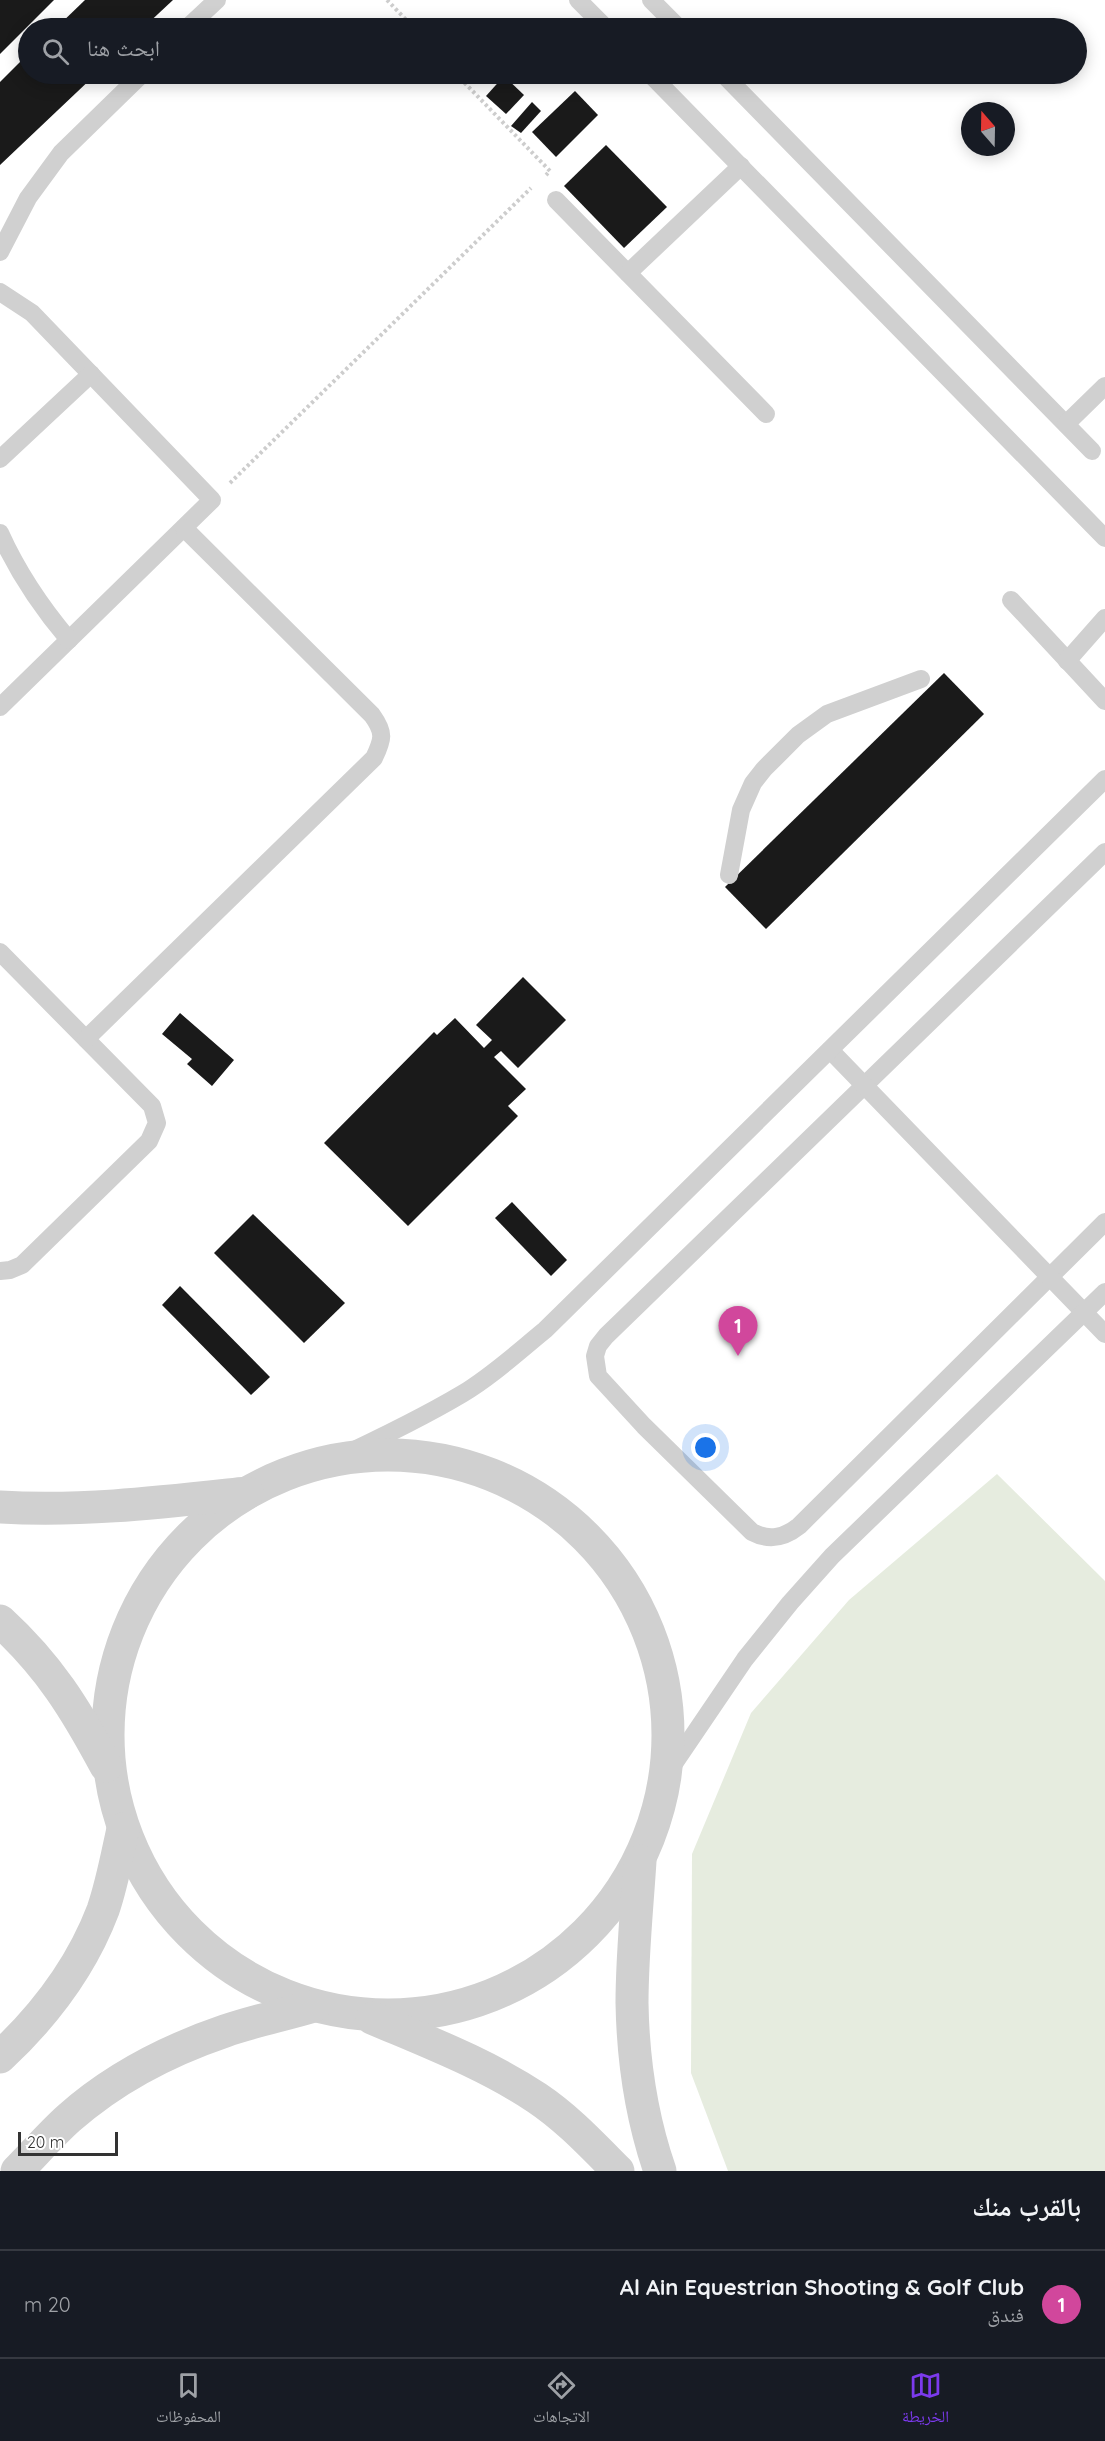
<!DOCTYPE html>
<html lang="ar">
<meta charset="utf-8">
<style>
body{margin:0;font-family:Quicksand,"Noto Naskh Arabic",sans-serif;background:#20242c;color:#f1f3f6;direction:rtl}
.compass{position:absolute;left:961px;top:102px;width:54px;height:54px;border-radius:50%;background:#171b24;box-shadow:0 3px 15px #0003;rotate:340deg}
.scale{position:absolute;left:18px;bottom:15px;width:100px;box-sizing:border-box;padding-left:6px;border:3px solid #333;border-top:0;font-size:16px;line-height:21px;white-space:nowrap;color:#333;-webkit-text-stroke:4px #fff;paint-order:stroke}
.you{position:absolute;left:706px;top:1448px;width:21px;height:21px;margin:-15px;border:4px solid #fff;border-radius:50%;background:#1a73e8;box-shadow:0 0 0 9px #1a73e833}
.badge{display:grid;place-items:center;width:39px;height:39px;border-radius:50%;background:#7c3aed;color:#fff;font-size:20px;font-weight:700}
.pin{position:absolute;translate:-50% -50px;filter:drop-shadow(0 2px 3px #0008)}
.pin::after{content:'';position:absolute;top:32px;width:21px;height:18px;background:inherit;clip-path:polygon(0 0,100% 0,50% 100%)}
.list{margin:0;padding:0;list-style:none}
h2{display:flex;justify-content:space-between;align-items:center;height:78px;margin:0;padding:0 24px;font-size:26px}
h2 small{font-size:20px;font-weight:400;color:#9ea1a6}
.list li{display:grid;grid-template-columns:39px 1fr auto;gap:18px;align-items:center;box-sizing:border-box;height:108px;padding:0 24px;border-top:2px solid #363941}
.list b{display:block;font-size:22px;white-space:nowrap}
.list p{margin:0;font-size:20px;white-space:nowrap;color:#9ea1a6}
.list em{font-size:20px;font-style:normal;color:#9ea1a6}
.icon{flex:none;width:33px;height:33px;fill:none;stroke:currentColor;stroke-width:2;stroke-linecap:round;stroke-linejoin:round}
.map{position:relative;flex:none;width:1105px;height:2171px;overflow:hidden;direction:ltr}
.search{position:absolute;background:#171b24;box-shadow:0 3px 15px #0003;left:18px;right:18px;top:18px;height:66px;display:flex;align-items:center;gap:15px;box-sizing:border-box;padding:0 21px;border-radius:33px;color:#9ea1a6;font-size:22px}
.sheet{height:186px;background:#171b24}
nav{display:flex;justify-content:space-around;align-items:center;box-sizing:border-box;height:84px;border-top:2px solid #363941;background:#171b24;font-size:16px;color:#9ea1a6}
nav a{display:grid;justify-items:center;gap:3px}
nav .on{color:#7c3aed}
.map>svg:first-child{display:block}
.green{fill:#e6ecdf}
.building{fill:#1a1a1a}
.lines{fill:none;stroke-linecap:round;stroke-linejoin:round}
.path{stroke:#cdcdcd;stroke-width:4;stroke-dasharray:3 3;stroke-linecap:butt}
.lane{stroke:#d0d0d0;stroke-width:18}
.street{stroke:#d0d0d0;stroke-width:33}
</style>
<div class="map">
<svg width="1105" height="2171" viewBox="0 0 1105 2171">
<rect width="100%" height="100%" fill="#fff"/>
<polygon class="green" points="997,1474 1105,1581 1105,2171 728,2171 691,2073 692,1854 751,1713 849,1600"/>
<g class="building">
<polygon points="0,0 54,0 0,54"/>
<polygon points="85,0 173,0 143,28 56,28"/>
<polygon points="28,54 28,74 96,74 0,165 0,82"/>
<polygon points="504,76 524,95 506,114 486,96"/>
<polygon points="575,91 598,115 556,157 532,132"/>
<polygon points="532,102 541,111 521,133 511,126"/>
<polygon points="606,145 667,207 624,248 564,186"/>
<polygon points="944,673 984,714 766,929 725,887"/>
<polygon points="523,977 566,1020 518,1068 501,1051 494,1057 526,1089 508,1106 518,1116 408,1226 324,1143 434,1032 437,1035 455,1018 484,1048 492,1040 476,1025"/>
<polygon points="180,1013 234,1060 212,1086 187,1064 192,1059 162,1034"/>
<polygon points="512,1202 567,1260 551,1276 495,1218"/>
<polygon points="253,1214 345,1303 304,1343 214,1253"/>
<polygon points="180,1286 270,1377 251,1395 162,1305"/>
</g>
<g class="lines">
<g class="path">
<polyline points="387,0 414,28"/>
<polyline points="456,74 550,171 546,175"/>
<polyline points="230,483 531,188"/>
</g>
<g class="lane">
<polyline points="578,0 606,28"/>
<polyline points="651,0 679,28"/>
<polyline points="187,28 217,0"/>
<polyline points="650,74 1105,538"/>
<polyline points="723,74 1092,451"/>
<polyline points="556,200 766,414"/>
<polyline points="0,252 28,198 61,153 142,74"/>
<polyline points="628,273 741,166"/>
<polyline points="0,292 32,313 212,500 0,707"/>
<polyline points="1066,424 1105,386"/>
<polyline points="0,459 91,374"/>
<path d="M0,533C18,573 41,607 69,640"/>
<polyline points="1011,600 1105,701"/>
<polyline points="1067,661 1105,618"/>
<path d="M1105,852L606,1336L598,1346L595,1356L598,1376L644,1426L752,1532C769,1541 784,1538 799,1526L1105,1222"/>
<polyline points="729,875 741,810 753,783 764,769 798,735 827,714 921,679"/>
<polyline points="0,952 152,1106 157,1123 149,1141 22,1265 10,1270 0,1271"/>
<path d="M86,1039L374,758C383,739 385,733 372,715L184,528"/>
<polyline points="830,1050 1105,1334"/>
<path d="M331,1461C376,1440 420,1419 462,1394C492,1376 518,1352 545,1330L1105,779"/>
<polyline points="667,1774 745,1659 790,1603 832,1556 1105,1292"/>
</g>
<g class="street">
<circle cx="388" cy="1735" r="280"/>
<path d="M0,1507C83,1512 164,1502 247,1493"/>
<path d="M0,1621C49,1666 75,1708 106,1766"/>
<path d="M640,1861C637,1908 632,1956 632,2003C633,2059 642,2119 660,2171"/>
<path d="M372,2018C428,2042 486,2064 537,2098C567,2118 592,2145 618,2171"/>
<path d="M0,2057C45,2015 81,1968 103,1910C112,1884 117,1856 123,1829"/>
<path d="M17,2171C34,2154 51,2134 69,2118C113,2079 169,2050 225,2031C254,2021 284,2015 314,2006"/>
</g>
</g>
</svg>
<svg class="compass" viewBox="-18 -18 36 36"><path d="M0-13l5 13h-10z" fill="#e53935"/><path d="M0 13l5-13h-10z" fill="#9ea1a6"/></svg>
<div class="scale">20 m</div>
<div class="you"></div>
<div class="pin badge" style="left:738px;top:1356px;background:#d1479c">1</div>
<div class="search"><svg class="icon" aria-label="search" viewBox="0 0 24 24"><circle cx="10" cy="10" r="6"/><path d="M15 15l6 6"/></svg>ابحث هنا</div>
</div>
<section class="sheet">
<h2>بالقرب منك<small></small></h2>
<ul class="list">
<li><span class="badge" style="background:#d1479c">1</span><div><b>Al Ain Equestrian Shooting &amp; Golf Club</b><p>فندق</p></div><em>20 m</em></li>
</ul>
</section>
<nav>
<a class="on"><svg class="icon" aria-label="map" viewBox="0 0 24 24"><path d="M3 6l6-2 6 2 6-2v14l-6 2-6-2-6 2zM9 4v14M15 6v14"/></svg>الخريطة</a>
<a><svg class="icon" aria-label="directions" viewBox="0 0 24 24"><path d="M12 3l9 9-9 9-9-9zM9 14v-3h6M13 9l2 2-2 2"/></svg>الاتجاهات</a>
<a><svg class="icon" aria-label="saved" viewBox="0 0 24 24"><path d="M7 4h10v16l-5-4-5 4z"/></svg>المحفوظات</a>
</nav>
